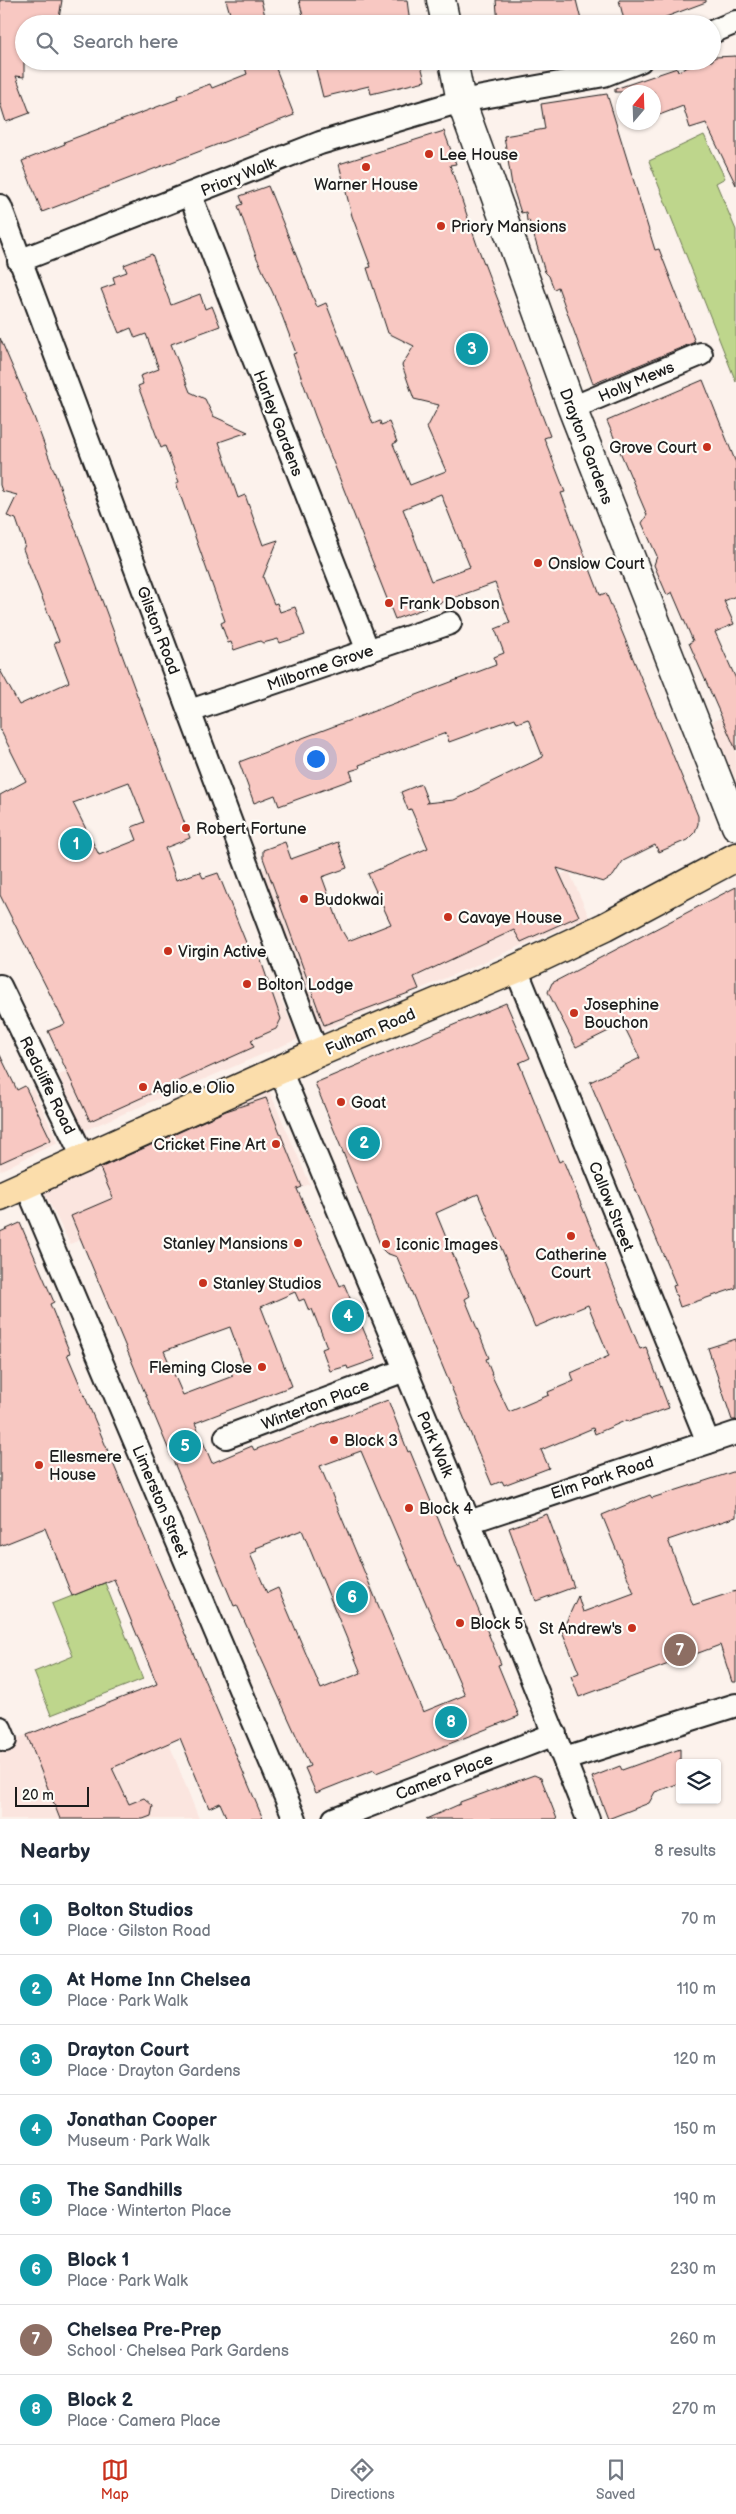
<!DOCTYPE html>
<meta charset="utf-8">
<style>
body{margin:0;font-family:"Balsamiq Sans",sans-serif;background:#f6f6f7;color:#1f2937}
.controls{position:absolute;right:15px;bottom:15px;display:grid;overflow:hidden;border-radius:5px;box-shadow:0 1px 4px #0004}
.controls button{width:45px;height:45px;display:grid;place-items:center;padding:0;border:0;border-bottom:1px solid #e0e1e3;background:#fff;color:#1f2937;font:25px sans-serif}
.compass{position:absolute;left:616px;top:85px;width:45px;height:45px;border-radius:50%;background:#fff;box-shadow:0 1px 4px #0004;rotate:19deg}
.scale{position:absolute;left:15px;bottom:12px;width:74px;box-sizing:border-box;padding-left:5px;border:2px solid #1c1c1c;border-top:0;font-size:14px;line-height:18px;white-space:nowrap;color:#1c1c1c;-webkit-text-stroke:4px #fdfcf7;paint-order:stroke}
.you{position:absolute;left:315px;top:758px;width:18px;height:18px;margin:-12px;border:4px solid #fff;border-radius:50%;background:#1a73e8;box-shadow:0 0 0 8px #1a73e833}
.badge{display:grid;place-items:center;width:32px;height:32px;border-radius:50%;background:#c8321e;color:#fff;font-size:16px;font-weight:700}
.pin{position:absolute;translate:-50% -50%;border:2px solid #fff;box-shadow:0 1px 5px #0006}
.list{margin:0;padding:0;list-style:none}
h2{display:flex;justify-content:space-between;align-items:center;height:65px;margin:0;padding:0 20px;font-size:21px}
h2 small{font-size:16px;font-weight:400;color:#747a83}
.list li{display:grid;grid-template-columns:32px 1fr auto;gap:15px;align-items:center;box-sizing:border-box;height:70px;padding:0 20px;border-top:1px solid #e0e1e3}
.list b{display:block;font-size:19px;white-space:nowrap}
.list p{margin:0;font-size:16px;white-space:nowrap;color:#747a83}
.list em{font-size:16px;font-style:normal;color:#747a83}
.icon{flex:none;width:28px;height:28px;fill:none;stroke:currentColor;stroke-width:2;stroke-linecap:round;stroke-linejoin:round}
.map{position:relative;flex:none;width:736px;height:1819px;overflow:hidden}
.search{position:absolute;background:#fff;box-shadow:0 1px 4px #0004;left:15px;right:15px;top:15px;height:55px;display:flex;align-items:center;gap:12px;box-sizing:border-box;padding:0 18px;border-radius:28px;color:#747a83;font-size:19px}
.sheet{height:625px;background:#fff}
nav{display:flex;justify-content:space-around;align-items:center;box-sizing:border-box;height:70px;border-top:1px solid #e0e1e3;background:#fff;font-size:14px;color:#747a83}
nav a{display:grid;justify-items:center;gap:2px}
nav .on{color:#c8321e}
.map>svg:first-child{display:block}
.built{fill:#fbe5df}
.green{fill:#bed68c;stroke:#6d7954}
.building{fill:#f8c8c2;stroke:#1c1c1c;fill-rule:evenodd}
.lines{fill:none;stroke-linecap:round;stroke-linejoin:round}
.street-casing{stroke:#1c1c1c;stroke-width:26}
.secondary-casing{stroke:#1c1c1c;stroke-width:31}
.primary-casing{stroke:#1c1c1c;stroke-width:31}
.street{stroke:#fdfcf7;stroke-width:22}
.secondary{stroke:#fdfcf7;stroke-width:28}
.primary{stroke:#fbddab;stroke-width:28}
.poi-dot{fill:#c8321e;stroke:#fdfcf7;stroke-width:2}
.labels{text-anchor:middle;stroke-width:4.5;stroke-linejoin:round;paint-order:stroke}
.poi-label{font-size:16px;fill:#1c1c1c;stroke:#fdfcf7;text-anchor:start}
.street-label{font-size:16px;fill:#1c1c1c;stroke:#fdfcf7}
</style>
<div class="map">
<svg width="736" height="1819" viewBox="0 0 736 1819">
<rect width="100%" height="100%" fill="#fcf2ec"/>
<filter id="ink" filterUnits="userSpaceOnUse"><feTurbulence type="fractalNoise" baseFrequency=".02" numOctaves="2"/><feDisplacementMap in="SourceGraphic" scale="10" xChannelSelector="R" yChannelSelector="G"/><feConvolveMatrix kernelMatrix="1 2 1 2 8 2 1 2 1" color-interpolation-filters="sRGB"/></filter>
<g filter="url(#ink)">
<g class="built">
<polygon points="736,711 736,781 711,722"/>
<polygon points="313,851 351,966 569,871 589,917 319,1032 259,871"/>
<polygon points="274,983 298,1039 83,1131 59,1075"/>
<polygon points="33,1089 58,1142 0,1171 0,1104"/>
<polygon points="269,1090 310,1184 271,1200 255,1167 70,1244 43,1190 174,1127"/>
<polygon points="147,1688 199,1819 0,1819 0,1745"/>
</g>
<g class="green">
<polygon points="704,135 725,178 716,183 736,230 736,382 649,161"/>
<polygon points="105,1583 143,1679 51,1715 34,1672 73,1656 52,1604"/>
</g>
<g class="building">
<polygon points="0,0 62,0 58,24 24,24 24,77 16,76 30,113 6,122 0,103"/>
<polygon points="226,0 261,0 267,24 233,24"/>
<polygon points="299,0 407,0 410,24 305,24"/>
<polygon points="496,0 576,0 582,24 498,24"/>
<polygon points="619,0 706,0 706,2 655,21 655,24 625,24"/>
<polygon points="736,56 736,185 706,123 690,128 683,106 654,117 654,92 615,92 615,89 677,68 678,71 704,61 712,61 715,57"/>
<polygon points="243,61 273,61 294,115 42,212 22,161 65,144 64,142 178,99 177,96 210,84 212,88 247,74"/>
<polygon points="314,61 420,61 425,81 371,94 369,86 323,97"/>
<polygon points="607,94 655,250 659,249 695,342 593,384 558,287 554,289 549,276 545,272 529,220 527,221 526,212 521,213 512,185 504,136 545,129 541,104"/>
<path d="M444,131L456,164L450,165L477,245L550,436L544,438L565,492L561,493L600,595L606,593L698,816V824L695,832L687,840L659,852L655,845L623,861L613,876L603,882L557,868L579,916L521,942L514,930L414,977L419,989L324,1025L263,858V850L285,842L291,859L338,842L347,868L322,877L341,929L348,941L391,924L368,874L428,848L411,809L408,810L401,792L421,784L428,802L426,803L454,800L543,757L528,719L517,723L515,718L449,742L446,733L359,765L360,768L350,771L353,779L279,806L275,795L254,803L239,762L496,665L494,657L504,653L495,629L510,623L495,583L395,619L315,416L293,354L296,353L277,302L256,256L238,206L243,204L240,196L268,186L317,307L326,303L373,424L380,421L381,425L389,422L397,442L393,444L410,485L446,471L427,428L439,405L414,399L402,365L414,346L388,333L367,268L371,267L352,216L339,164ZM441,494L470,567L431,581L403,509Z"/>
<polygon points="152,254 171,305 200,294 205,309 212,306 220,326 171,344 190,392 205,399 213,416 248,432 219,442 238,498 245,495 263,545 278,540 263,577 274,604 277,603 280,612 295,607 305,635 280,643 278,639 263,643 260,641 234,650 231,642 228,643 221,623 225,621 176,483 179,482 165,446 161,448 138,386 143,384 140,376 159,369 146,334 135,338 131,328 119,333 101,289 115,284 113,277 127,272 124,265"/>
<path d="M0,338L34,417L190,838L165,848L176,880L200,872L203,878L218,873L251,955L258,952L281,1019L276,1029L251,1040L254,1047L90,1121L48,1031L65,1024L0,895V795L26,781L0,729V670L19,705L69,682L54,643L59,641L23,549L25,545L16,519L7,516L17,495L2,491L0,485ZM129,782L145,822L132,827L137,840L99,855L73,803Z"/>
<polygon points="703,380 736,463 736,596 724,601 734,624 715,632 736,679 736,750 689,643 693,641 672,592 667,595 654,565 657,556 642,523 647,515 607,421"/>
<polygon points="736,887 736,1288 680,1307 673,1286 676,1285 590,1082 640,1058 623,1024 576,1047 548,992 552,983"/>
<path d="M506,1003L530,1058L519,1063L559,1162L563,1160L640,1349L646,1347L669,1408L628,1422L627,1420L595,1434L593,1428L541,1450L549,1468L504,1485L502,1481L492,1485L397,1257L386,1253L382,1249L315,1083ZM478,1194L535,1327L588,1305L609,1356L571,1373L574,1381L548,1392L549,1395L509,1412L491,1374H492L486,1359L489,1358L465,1299L470,1296L436,1213Z"/>
<polygon points="0,1055 17,1090 25,1086 51,1140 0,1163"/>
<path d="M266,1098L302,1187L297,1189L340,1286L344,1284L376,1359L348,1369L347,1366L330,1371L322,1349L327,1347L312,1309L309,1311L304,1299L299,1301L295,1292L261,1307L292,1386L195,1423L212,1463L252,1446L254,1450L388,1400L408,1452L410,1451L458,1567L460,1566L501,1664L498,1665L519,1716L376,1773L374,1770L316,1793L305,1768L310,1766L237,1605L234,1606L71,1216L113,1198L100,1168L226,1111ZM230,1327L244,1365L230,1371L233,1376L183,1395L164,1351ZM361,1451L465,1695L423,1712L320,1466ZM302,1530L361,1673L321,1689L278,1588L267,1593L250,1554L257,1551L256,1548Z"/>
<polygon points="20,1223 54,1302 50,1304 70,1353 67,1354 263,1819 227,1819 220,1803 209,1808 180,1738 112,1768 129,1804 144,1798 153,1806 151,1816 143,1819 60,1819 27,1735 157,1684 114,1579 72,1596 45,1528 0,1546 0,1232"/>
<polygon points="736,1339 736,1420 732,1420 708,1348"/>
<polygon points="736,1471 736,1517 668,1540 693,1605 736,1591 736,1682 732,1682 720,1645 579,1697 571,1676 579,1673 562,1631 578,1596 583,1612 634,1593 602,1515 650,1495 652,1498"/>
<polygon points="547,1514 574,1587 536,1601 509,1528"/>
<polygon points="680,1749 680,1783 655,1792 649,1803 608,1819 592,1777 620,1766 622,1770"/>
<polygon points="534,1775 541,1778 557,1819 426,1819 460,1804 460,1802"/>
</g>
<g class="lines">
<g class="street-casing">
<g id="street">
<polyline points="712,32 736,22"/>
<polyline points="190,195 368,651"/>
<polyline points="0,206 317,1053"/>
<polyline points="19,261 320,143 461,101 604,75 640,61"/>
<polyline points="572,408 701,354"/>
<polyline points="190,711 450,623"/>
<polyline points="516,969 708,1442"/>
<polyline points="0,986 83,1157"/>
<polyline points="280,1070 469,1522 588,1819"/>
<polyline points="26,1184 295,1819"/>
<polyline points="226,1437 405,1370"/>
<polyline points="469,1522 736,1433"/>
<polyline points="0,1728 5,1740"/>
<polyline points="565,1759 736,1705"/>
<polyline points="334,1819 555,1734"/>
</g>
</g>
<g class="secondary-casing">
<g id="secondary">
<polyline points="441,0 446,24"/>
<polyline points="453,61 461,101 572,408 736,826"/>
</g>
</g>
<g class="primary-casing">
<polyline id="primary" points="0,1196 317,1053 516,969 605,927 736,857"/>
</g>
<use href="#street" class="street"/>
<use href="#secondary" class="secondary"/>
<use href="#primary" class="primary"/>
</g>
</g>
<g class="poi-dot">
<circle cx="429" cy="154" r="5"/>
<circle cx="366" cy="167" r="5"/>
<circle cx="441" cy="226" r="5"/>
<circle cx="707" cy="447" r="5"/>
<circle cx="538" cy="563" r="5"/>
<circle cx="389" cy="603" r="5"/>
<circle cx="186" cy="828" r="5"/>
<circle cx="304" cy="899" r="5"/>
<circle cx="448" cy="917" r="5"/>
<circle cx="168" cy="951" r="5"/>
<circle cx="247" cy="984" r="5"/>
<circle cx="574" cy="1013" r="5"/>
<circle cx="143" cy="1087" r="5"/>
<circle cx="341" cy="1102" r="5"/>
<circle cx="276" cy="1144" r="5"/>
<circle cx="571" cy="1236" r="5"/>
<circle cx="298" cy="1243" r="5"/>
<circle cx="386" cy="1244" r="5"/>
<circle cx="203" cy="1283" r="5"/>
<circle cx="262" cy="1367" r="5"/>
<circle cx="334" cy="1440" r="5"/>
<circle cx="39" cy="1465" r="5"/>
<circle cx="409" cy="1508" r="5"/>
<circle cx="460" cy="1623" r="5"/>
<circle cx="632" cy="1628" r="5"/>
</g>
<g class="labels">
<g class="poi-label">
<text x="439" y="160">Lee House</text>
<text x="366" y="190" text-anchor="middle">Warner House</text>
<text x="451" y="232">Priory Mansions</text>
<text x="697" y="453" text-anchor="end">Grove Court</text>
<text x="548" y="569">Onslow Court</text>
<text x="399" y="609">Frank Dobson</text>
<text x="196" y="834">Robert Fortune</text>
<text x="314" y="905">Budokwai</text>
<text x="458" y="923">Cavaye House</text>
<text x="178" y="957">Virgin Active</text>
<text x="257" y="990">Bolton Lodge</text>
<text x="584" y="1010">Josephine<tspan x="584" dy="18">Bouchon</tspan></text>
<text x="153" y="1093">Aglio e Olio</text>
<text x="351" y="1108">Goat</text>
<text x="266" y="1150" text-anchor="end">Cricket Fine Art</text>
<text x="288" y="1249" text-anchor="end">Stanley Mansions</text>
<text x="396" y="1250">Iconic Images</text>
<text x="571" y="1260" text-anchor="middle">Catherine<tspan x="571" dy="18">Court</tspan></text>
<text x="213" y="1289">Stanley Studios</text>
<text x="252" y="1373" text-anchor="end">Fleming Close</text>
<text x="344" y="1446">Block 3</text>
<text x="49" y="1462">Ellesmere<tspan x="49" dy="18">House</tspan></text>
<text x="419" y="1514">Block 4</text>
<text x="470" y="1629">Block 5</text>
<text x="622" y="1634" text-anchor="end">St Andrew's</text>
</g>
<g class="street-label">
<text transform="translate(238 176) rotate(-22)" y="6">Priory Walk</text>
<text transform="translate(636 381) rotate(-23)" y="6">Holly Mews</text>
<text transform="translate(279 423) rotate(69)" y="6">Harley Gardens</text>
<text transform="translate(587 446) rotate(69)" y="6">Drayton Gardens</text>
<text transform="translate(159 630) rotate(69)" y="6">Gilston Road</text>
<text transform="translate(320 667) rotate(-19)" y="6">Milborne Grove</text>
<text transform="translate(370 1031) rotate(-23)" y="6">Fulham Road</text>
<text transform="translate(48 1085) rotate(64)" y="6">Redcliffe Road</text>
<text transform="translate(612 1206) rotate(68)" y="6">Callow Street</text>
<text transform="translate(315 1404) rotate(-21)" y="6">Winterton Place</text>
<text transform="translate(436 1444) rotate(67)" y="6">Park Walk</text>
<text transform="translate(602 1477) rotate(-18)" y="6">Elm Park Road</text>
<text transform="translate(161 1501) rotate(67)" y="6">Limerston Street</text>
<text transform="translate(444 1776) rotate(-21)" y="6">Camera Place</text>
</g>
</g>
</svg>
<div class="controls">
<button><svg class="icon" aria-label="layers" viewBox="0 0 24 24"><path d="M12 4l9 5-9 5-9-5zM3 14l9 5 9-5"/></svg></button>
</div>
<svg class="compass" viewBox="-18 -18 36 36"><path d="M0-13l5 13h-10z" fill="#e53935"/><path d="M0 13l5-13h-10z" fill="#747a83"/></svg>
<div class="scale">20 m</div>
<div class="you"></div>
<div class="pin badge" style="left:76px;top:844px;background:#0f9aa8">1</div>
<div class="pin badge" style="left:364px;top:1143px;background:#0f9aa8">2</div>
<div class="pin badge" style="left:472px;top:349px;background:#0f9aa8">3</div>
<div class="pin badge" style="left:348px;top:1316px;background:#0f9aa8">4</div>
<div class="pin badge" style="left:185px;top:1446px;background:#0f9aa8">5</div>
<div class="pin badge" style="left:352px;top:1597px;background:#0f9aa8">6</div>
<div class="pin badge" style="left:680px;top:1650px;background:#8d6e63">7</div>
<div class="pin badge" style="left:451px;top:1722px;background:#0f9aa8">8</div>
<div class="search"><svg class="icon" aria-label="search" viewBox="0 0 24 24"><circle cx="10" cy="10" r="6"/><path d="M15 15l6 6"/></svg>Search here</div>
</div>
<section class="sheet">
<h2>Nearby<small>8 results</small></h2>
<ul class="list">
<li><span class="badge" style="background:#0f9aa8">1</span><div><b>Bolton Studios</b><p>Place · Gilston Road</p></div><em>70 m</em></li>
<li><span class="badge" style="background:#0f9aa8">2</span><div><b>At Home Inn Chelsea</b><p>Place · Park Walk</p></div><em>110 m</em></li>
<li><span class="badge" style="background:#0f9aa8">3</span><div><b>Drayton Court</b><p>Place · Drayton Gardens</p></div><em>120 m</em></li>
<li><span class="badge" style="background:#0f9aa8">4</span><div><b>Jonathan Cooper</b><p>Museum · Park Walk</p></div><em>150 m</em></li>
<li><span class="badge" style="background:#0f9aa8">5</span><div><b>The Sandhills</b><p>Place · Winterton Place</p></div><em>190 m</em></li>
<li><span class="badge" style="background:#0f9aa8">6</span><div><b>Block 1</b><p>Place · Park Walk</p></div><em>230 m</em></li>
<li><span class="badge" style="background:#8d6e63">7</span><div><b>Chelsea Pre-Prep</b><p>School · Chelsea Park Gardens</p></div><em>260 m</em></li>
<li><span class="badge" style="background:#0f9aa8">8</span><div><b>Block 2</b><p>Place · Camera Place</p></div><em>270 m</em></li>
</ul>
</section>
<nav>
<a class="on"><svg class="icon" aria-label="map" viewBox="0 0 24 24"><path d="M3 6l6-2 6 2 6-2v14l-6 2-6-2-6 2zM9 4v14M15 6v14"/></svg>Map</a>
<a><svg class="icon" aria-label="directions" viewBox="0 0 24 24"><path d="M12 3l9 9-9 9-9-9zM9 14v-3h6M13 9l2 2-2 2"/></svg>Directions</a>
<a><svg class="icon" aria-label="saved" viewBox="0 0 24 24"><path d="M7 4h10v16l-5-4-5 4z"/></svg>Saved</a>
</nav>
